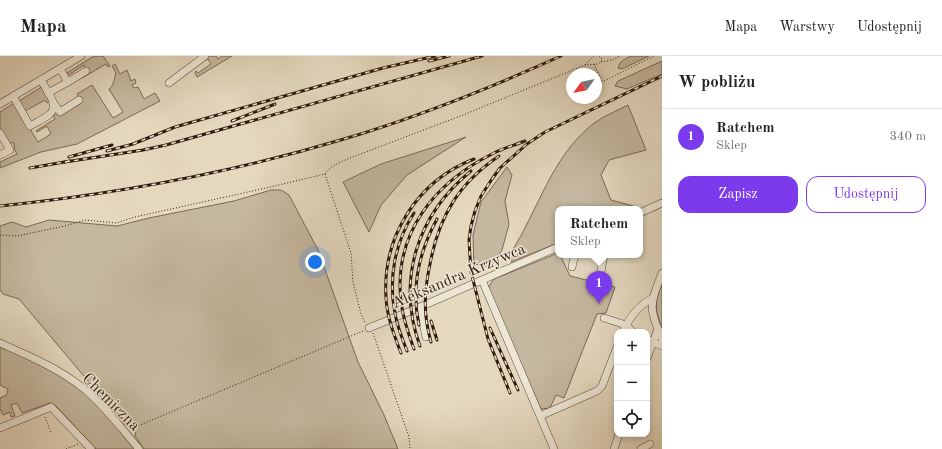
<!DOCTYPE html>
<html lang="pl">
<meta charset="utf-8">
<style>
body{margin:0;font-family:"Old Standard TT",serif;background:#f2f2f2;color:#222}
.controls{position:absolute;right:12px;bottom:12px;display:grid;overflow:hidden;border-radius:8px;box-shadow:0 2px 6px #0003}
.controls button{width:36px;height:36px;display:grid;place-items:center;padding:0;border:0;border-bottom:1px solid #e0e0e0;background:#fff;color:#222;font:20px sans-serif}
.compass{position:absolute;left:566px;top:12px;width:36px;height:36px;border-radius:50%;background:#fff;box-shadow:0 2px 6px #0003;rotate:237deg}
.you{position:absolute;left:315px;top:206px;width:14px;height:14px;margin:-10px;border:3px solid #fff;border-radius:50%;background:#1a73e8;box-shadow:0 0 0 6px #1a73e833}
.badge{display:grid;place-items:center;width:26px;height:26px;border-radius:50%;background:#7c3aed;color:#fff;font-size:13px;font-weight:700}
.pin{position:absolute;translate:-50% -33px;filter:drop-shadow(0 1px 2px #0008)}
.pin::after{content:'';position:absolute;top:21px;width:14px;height:12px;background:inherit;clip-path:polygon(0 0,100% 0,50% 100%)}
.popup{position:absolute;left:555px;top:150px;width:88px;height:52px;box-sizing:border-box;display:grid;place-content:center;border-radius:8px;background:#fff;filter:drop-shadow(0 1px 3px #0005);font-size:13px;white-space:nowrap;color:#767676}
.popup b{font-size:15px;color:#222}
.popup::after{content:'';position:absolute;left:50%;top:100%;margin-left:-8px;border:8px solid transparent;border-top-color:#fff}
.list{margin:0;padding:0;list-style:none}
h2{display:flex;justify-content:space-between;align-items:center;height:52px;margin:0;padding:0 16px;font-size:17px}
h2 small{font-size:13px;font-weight:400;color:#767676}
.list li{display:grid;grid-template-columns:26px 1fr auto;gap:12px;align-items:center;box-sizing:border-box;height:56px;padding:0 16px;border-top:1px solid #e0e0e0}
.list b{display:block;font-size:15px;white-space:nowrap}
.list p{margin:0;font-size:13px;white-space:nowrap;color:#767676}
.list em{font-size:13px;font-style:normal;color:#767676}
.actions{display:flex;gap:8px;padding:12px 16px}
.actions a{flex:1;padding:9px 0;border:1px solid #7c3aed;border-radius:12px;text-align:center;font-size:14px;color:#7c3aed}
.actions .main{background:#7c3aed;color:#fff}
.icon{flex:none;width:22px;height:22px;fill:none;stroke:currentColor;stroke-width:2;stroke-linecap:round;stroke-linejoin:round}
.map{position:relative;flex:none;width:662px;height:393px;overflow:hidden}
header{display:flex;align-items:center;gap:24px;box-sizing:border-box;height:56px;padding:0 20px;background:#fff;border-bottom:1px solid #e0e0e0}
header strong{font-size:19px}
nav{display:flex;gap:22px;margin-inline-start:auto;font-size:14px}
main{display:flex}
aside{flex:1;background:#fff}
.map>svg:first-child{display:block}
.green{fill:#c5b8a0;stroke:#7a6955}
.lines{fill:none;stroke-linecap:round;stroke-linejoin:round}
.minor-casing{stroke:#5d4a37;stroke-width:8}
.path{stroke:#301a0a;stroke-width:1;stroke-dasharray:1 2;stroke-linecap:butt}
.minor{stroke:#ede6d5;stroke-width:7}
.rail-casing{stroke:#301a0a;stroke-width:3}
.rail{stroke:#ede6d5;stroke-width:1.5;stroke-dasharray:4.5;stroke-linecap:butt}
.labels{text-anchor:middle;stroke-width:3;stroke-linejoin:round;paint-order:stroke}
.street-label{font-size:16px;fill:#301a0a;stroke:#ede6d5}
</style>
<header>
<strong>Mapa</strong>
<nav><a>Mapa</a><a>Warstwy</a><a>Udostępnij</a></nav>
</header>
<main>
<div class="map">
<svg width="662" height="393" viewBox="0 0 662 393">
<rect width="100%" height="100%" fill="#e4d8bf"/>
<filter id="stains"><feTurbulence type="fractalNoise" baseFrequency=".005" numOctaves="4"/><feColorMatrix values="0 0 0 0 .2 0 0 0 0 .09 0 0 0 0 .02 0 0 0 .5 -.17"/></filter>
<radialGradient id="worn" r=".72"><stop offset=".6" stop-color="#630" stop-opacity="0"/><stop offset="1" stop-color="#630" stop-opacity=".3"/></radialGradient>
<g class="green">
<polygon points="94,0 103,0 110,10 108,11 106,8 82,22 88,16 84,9 67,20 65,18"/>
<polygon points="210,0 216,0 218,3 222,0 232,0 197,21 195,17 196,15 198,17 211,8 207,2"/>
<path d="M631,0H649L624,12L621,13L618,12C620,5 625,3 631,0Z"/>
<polygon points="662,5 662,18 627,33 615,30 618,25"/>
<path d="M115,8L120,18L127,14L131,25L135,23L136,27L132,29L134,32L138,31L144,43L155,37L160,45L77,88L41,96L0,112V106L17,98L14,92L11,94L15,91L13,86L9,88L0,73V56L14,47L38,86L51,78L47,70L37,76L36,75L55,63L53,59L55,52L60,60L81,47L77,38L92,29L113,62L123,56L109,33C114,30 114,22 116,17L112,10Z"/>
<polygon points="43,30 51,44 47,47 45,44 25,55 19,45"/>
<path d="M628,49L646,94L609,104L601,119L611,144L633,150V153H558V187L511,206L510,198C538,155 551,101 593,68C603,60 617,55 628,49Z"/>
<polygon points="466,81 407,119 381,149 369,176 343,126 381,108"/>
<polygon points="507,111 512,119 505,145 509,168 502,194 491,211 474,208 473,179 481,146"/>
<polygon points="271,134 281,134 289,139 318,194 358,306 384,359 398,393 144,393 135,380 136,374 133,369 125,369 19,243 3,238 0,234 0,170 12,166 26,171 49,164 117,170 149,162 234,145"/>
<polygon points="558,197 558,199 560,199 570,220 615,231 606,257 597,258 564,342 556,339 550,352 541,353 490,238 489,230 494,223"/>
<path d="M662,228V271C654,252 655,247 662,228Z"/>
<path d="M0,290C30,304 60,317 85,338C104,354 119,374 135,393H96L56,350L50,347L22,357L17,347L11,349L15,360L11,361L10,356L3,359L0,353V342L7,339L8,333L0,329Z"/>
</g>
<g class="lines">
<g class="minor-casing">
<g id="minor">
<polyline points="68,26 86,15"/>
<polyline points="169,27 205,0"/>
<polyline points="48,37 68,26 60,13"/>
<path d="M13,40L30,70C37,66 44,63 50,58C60,49 45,32 41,24"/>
<polyline points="53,46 60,56 79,44"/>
<polyline points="0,48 81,0"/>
<polyline points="0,77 10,94 0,99"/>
<polyline points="640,157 662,147"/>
<polyline points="572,211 574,202 576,199"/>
<polyline points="601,215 604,199"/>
<path d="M662,217C650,249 648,251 662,283"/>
<polyline points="482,224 554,393"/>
<polyline points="420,252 426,281"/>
<polyline points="604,262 626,269 633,276"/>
<polyline points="369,272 420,251 558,191"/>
<path d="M623,276C629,262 639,249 653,242"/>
<polyline points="647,283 662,290"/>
<path d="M0,287C29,300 58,312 83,332C104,349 121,372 139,393"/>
<polyline points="647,302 658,273"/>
<polyline points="540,360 597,335 602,330 617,291"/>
<polyline points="0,372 51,351 91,393"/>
<polyline points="614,393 619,378"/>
<polyline points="641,393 650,388"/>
</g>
</g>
<g class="path">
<polyline points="601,6 612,4 620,0"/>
<polyline points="594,8 602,25"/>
<polyline points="585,9 594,0"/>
<polyline points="596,29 654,0"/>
<polyline points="325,118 351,197 353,226 361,258 365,267"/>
<path d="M0,179L17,180L65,170L85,164L116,167L135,161L266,132L325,118C331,109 341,106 350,102L463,59L585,9L598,8L601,6L602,3L599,0"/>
<polyline points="373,277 409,381 410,393"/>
<polyline points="45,361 51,377"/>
<polyline points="131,375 140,369 363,275"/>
<polyline points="66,393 78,388"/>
</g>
<use href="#minor" class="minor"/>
<g class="rail-casing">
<g id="rail">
<polyline points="429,5 449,0"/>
<polyline points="232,65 275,48"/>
<polyline points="107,95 133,88 175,71 383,12 435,0"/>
<polyline points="69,101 112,89"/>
<polyline points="65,106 143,94 166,89 482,0"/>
<polyline points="30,112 70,105"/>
<path d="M0,150C117,138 231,117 344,83C418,61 490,32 561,0"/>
<polyline points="431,265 437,284"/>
<path d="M419,269C411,233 419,196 437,163"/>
<polyline points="490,272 518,334"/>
<path d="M431,286C423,258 424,236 430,208C439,160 459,127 499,100"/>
<path d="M420,290C396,224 417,159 471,115"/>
<path d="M414,293C408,277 403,262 401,246C393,177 435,126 494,97C504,92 515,89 525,85"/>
<path d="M407,295C402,282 397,270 395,257C388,223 395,186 414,157"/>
<path d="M401,297C394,279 387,261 386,242C382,181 417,125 474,103"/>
<polyline points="510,337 488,283 471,216 469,184 471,170 475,155 481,140 492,123 500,112 527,88 545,76 662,20"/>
</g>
</g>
<use href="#rail" class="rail"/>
</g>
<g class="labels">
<g class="street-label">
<text transform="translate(458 219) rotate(-23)" y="6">Aleksandra Krzywca</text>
<text transform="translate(112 345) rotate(45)" y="6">Chemiczna</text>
</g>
</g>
<rect width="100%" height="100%" filter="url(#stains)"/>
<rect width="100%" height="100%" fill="url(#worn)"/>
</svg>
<div class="controls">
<button>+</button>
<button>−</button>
<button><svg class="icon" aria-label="locate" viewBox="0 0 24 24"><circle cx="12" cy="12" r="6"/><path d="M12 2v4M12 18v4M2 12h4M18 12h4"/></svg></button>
</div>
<svg class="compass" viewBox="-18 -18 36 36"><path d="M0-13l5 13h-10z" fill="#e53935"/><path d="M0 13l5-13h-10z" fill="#767676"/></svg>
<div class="you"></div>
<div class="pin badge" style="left:599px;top:248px">1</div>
<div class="popup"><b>Ratchem</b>Sklep</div>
</div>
<aside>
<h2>W pobliżu<small></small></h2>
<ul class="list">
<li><span class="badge">1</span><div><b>Ratchem</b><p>Sklep</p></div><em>340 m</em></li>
</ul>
<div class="actions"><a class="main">Zapisz</a><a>Udostępnij</a></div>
</aside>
</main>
